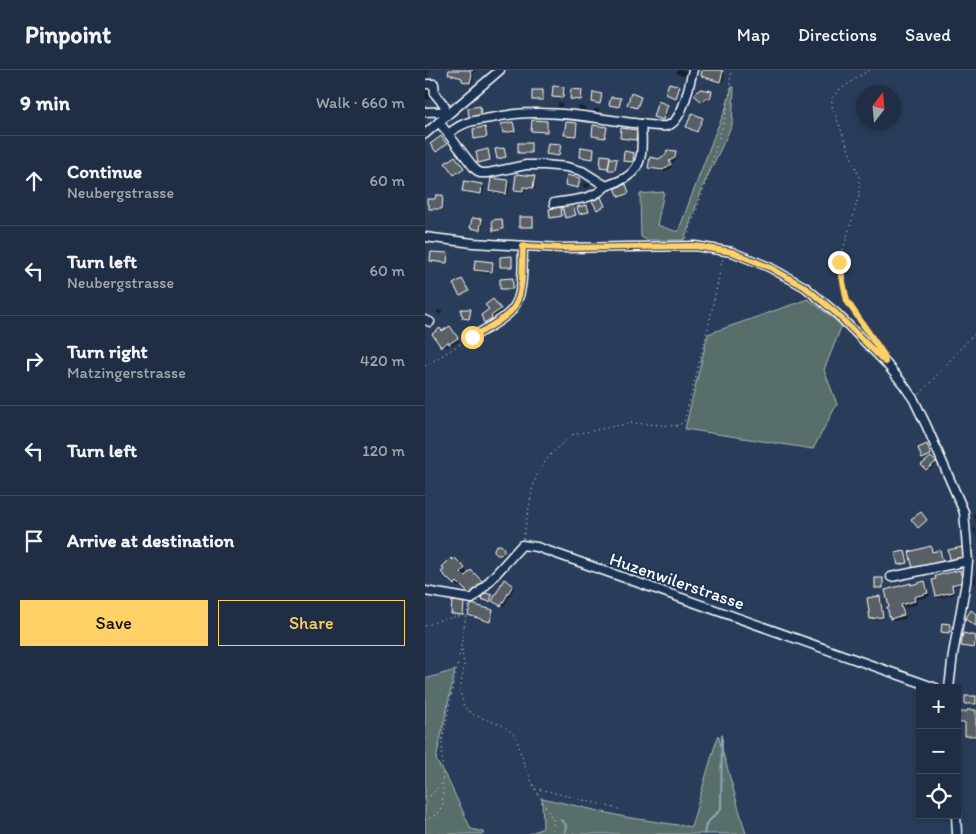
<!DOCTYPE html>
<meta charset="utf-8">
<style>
body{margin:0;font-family:Itim,sans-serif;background:#2c3a4f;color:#f1f3f6}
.controls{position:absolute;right:15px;bottom:15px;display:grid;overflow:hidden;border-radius:0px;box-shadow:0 2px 8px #0003}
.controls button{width:45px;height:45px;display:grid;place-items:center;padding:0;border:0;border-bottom:1px solid #3c4a5d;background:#1f2e44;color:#f1f3f6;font:25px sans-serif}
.compass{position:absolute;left:431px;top:15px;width:45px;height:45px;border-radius:50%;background:#1f2e44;box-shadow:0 2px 8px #0003;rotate:16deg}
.stop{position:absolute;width:15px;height:15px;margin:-11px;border:4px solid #ffd166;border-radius:50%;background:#fff}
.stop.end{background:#ffd166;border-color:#fff;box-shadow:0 1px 5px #0008}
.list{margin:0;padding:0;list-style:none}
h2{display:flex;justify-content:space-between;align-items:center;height:65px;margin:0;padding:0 20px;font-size:21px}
h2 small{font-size:16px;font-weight:400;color:#a1a8b2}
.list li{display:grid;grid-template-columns:32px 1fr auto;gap:15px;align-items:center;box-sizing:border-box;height:90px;padding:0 20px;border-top:1px solid #3c4a5d}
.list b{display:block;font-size:19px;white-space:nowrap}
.list p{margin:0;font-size:16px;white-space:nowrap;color:#a1a8b2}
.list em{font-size:16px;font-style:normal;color:#a1a8b2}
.actions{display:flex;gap:10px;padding:15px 20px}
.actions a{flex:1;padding:11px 0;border:1px solid #ffd166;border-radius:0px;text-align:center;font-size:18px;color:#ffd166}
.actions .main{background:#ffd166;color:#111}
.icon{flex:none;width:28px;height:28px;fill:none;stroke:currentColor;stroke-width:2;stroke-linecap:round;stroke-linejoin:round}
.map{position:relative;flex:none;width:551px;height:764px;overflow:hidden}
header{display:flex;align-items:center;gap:30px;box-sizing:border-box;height:70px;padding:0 25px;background:#1f2e44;border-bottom:1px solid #3c4a5d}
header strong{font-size:24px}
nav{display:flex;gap:28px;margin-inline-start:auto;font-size:18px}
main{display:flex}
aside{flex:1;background:#1f2e44}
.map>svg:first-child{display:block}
.green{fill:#586e6a;stroke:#acb6b4}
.shadow{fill:#0007}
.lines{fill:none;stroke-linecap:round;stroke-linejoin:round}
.stream{stroke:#8ea8b8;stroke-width:2}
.building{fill:#595f65;stroke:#fff}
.minor-casing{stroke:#fff;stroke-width:11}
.path{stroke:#fff;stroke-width:1;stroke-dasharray:1 4;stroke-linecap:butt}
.minor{stroke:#1d3557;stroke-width:8}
.route{stroke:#ffd166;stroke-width:6}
.labels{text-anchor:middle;stroke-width:4;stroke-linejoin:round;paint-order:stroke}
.street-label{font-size:18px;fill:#fff;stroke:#1d3557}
</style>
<header>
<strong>Pinpoint</strong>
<nav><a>Map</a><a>Directions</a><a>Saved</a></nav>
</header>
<main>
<aside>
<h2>9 min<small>Walk · 660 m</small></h2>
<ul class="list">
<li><svg class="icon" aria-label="ahead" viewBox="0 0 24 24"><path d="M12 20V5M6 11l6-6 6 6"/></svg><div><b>Continue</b><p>Neubergstrasse</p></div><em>60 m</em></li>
<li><svg class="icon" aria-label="left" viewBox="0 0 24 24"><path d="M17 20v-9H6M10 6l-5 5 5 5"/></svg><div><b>Turn left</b><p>Neubergstrasse</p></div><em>60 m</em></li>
<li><svg class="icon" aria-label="right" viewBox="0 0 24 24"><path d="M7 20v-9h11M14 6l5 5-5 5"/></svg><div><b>Turn right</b><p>Matzingerstrasse</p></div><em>420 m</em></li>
<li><svg class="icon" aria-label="left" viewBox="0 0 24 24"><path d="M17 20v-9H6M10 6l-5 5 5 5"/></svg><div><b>Turn left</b></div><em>120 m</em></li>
<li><svg class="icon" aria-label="arrive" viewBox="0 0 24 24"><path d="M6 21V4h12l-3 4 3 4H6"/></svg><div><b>Arrive at destination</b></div></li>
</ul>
<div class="actions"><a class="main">Save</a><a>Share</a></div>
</aside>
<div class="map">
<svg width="551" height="764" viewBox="0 0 551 764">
<rect width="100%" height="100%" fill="#293d5a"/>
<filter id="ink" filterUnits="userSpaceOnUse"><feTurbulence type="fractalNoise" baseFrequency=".02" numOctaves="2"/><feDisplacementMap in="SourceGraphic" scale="10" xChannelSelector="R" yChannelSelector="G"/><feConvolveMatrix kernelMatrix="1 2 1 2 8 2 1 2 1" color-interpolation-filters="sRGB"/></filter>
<g filter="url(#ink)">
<g class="green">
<polygon points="307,17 309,17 307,55 278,116 259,170 222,170 216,167 215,124 239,122 232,155 253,162 291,61 300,41"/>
<polygon points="383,229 417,255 399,300 412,334 388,379 260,359 283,264"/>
<polygon points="30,600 11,690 24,712 46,759 59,762 59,764 0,764 0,609"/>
<polygon points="293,665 321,764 104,764 118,758 117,728 200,747 266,757"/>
</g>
<g class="shadow">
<polygon points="0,0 5,1 1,5 4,7 0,11"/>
<polygon points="25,0 51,0 50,2 48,1 47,5 49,7 47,14 40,12 38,9 26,5 24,3"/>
<polygon points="252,0 263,0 261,7 252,4 251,3"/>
<polygon points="279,0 290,0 298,2 300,4 297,13 279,8 277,6"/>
<polygon points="138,18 140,20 139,29 128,27"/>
<polygon points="0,20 5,20 6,21 6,29 0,30"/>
<polygon points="286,22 287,24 286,29 283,28 279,32 271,25"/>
<polygon points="133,32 138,33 137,37 133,37"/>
<polygon points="233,33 244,37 239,50 230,47"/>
<polygon points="154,36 160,38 160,43 153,41"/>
<polygon points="169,39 174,39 174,44 169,43"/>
<polygon points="268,45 279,50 273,62 263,58"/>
<polygon points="88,53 90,62 80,64 79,62"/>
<polygon points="152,54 153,55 152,67 142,66 141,65"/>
<polygon points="60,58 63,68 52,70 49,60"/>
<polygon points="181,58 182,59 181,68 169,67 168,66"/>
<polygon points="135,76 136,77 135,87 123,84"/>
<polygon points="250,82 252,84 251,90 245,94 247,97 240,102 226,99 224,97 234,90"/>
<polygon points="209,84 210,85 209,93 199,91"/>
<polygon points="184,88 186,90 192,91 191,101 186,100 184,98 176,97"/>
<polygon points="109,107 111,109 110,119 100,118 99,123 92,122 90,120"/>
<polygon points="82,112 85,114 83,125 67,123 65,121"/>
<polygon points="159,113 165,114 164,118 158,117"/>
<polygon points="57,115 59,117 58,125 40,123 38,121"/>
<polygon points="17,126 18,127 18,140 6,139 3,133 12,130"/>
<polygon points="57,151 58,152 56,161 47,158"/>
<polygon points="67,193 69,195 68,204 52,202 50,200"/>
<polygon points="67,231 76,242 67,249 68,250 62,254 57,246 66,239"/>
<polygon points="13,240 17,241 16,245 12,243"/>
<polygon points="26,260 34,271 27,275 26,273 19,278 17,276"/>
<polygon points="506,388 511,394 503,401 498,395"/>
<polygon points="551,443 551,452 548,444"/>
<polygon points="551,458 551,467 548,459"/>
<polygon points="72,477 74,477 80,480 79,485 77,486 73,484 71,480"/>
<polygon points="505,477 508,483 515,481 517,483 519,493 491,501"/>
<polygon points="30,490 44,504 33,517 18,502"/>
<polygon points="534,501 536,503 539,514 528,517 530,524 514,528 512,526 513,510"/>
<polygon points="551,501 551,515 548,513"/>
<polygon points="500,513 503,516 505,526 491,530 492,534 478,538 481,548 469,551 466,548 485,514 487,516"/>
<polygon points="87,516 89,518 79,536 69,531"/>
<polygon points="455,528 457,530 459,549 448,550 446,548"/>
<polygon points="67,541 69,543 66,553 46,547 44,545"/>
<polygon points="539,565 551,567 550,579 537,576"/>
<polygon points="551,627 551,636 543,635 541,633"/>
<polygon points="551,641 551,668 544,668 541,665 541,656 536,655 533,653"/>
</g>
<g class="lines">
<g class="stream">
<polyline points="136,750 141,755 140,764"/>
<polyline points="279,764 281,754 296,739 297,665"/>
</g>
</g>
<g class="building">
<polygon points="24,0 48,0 46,0 45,3 47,4 45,13 37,11 37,8 23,4"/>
<polygon points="277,0 294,0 298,1 295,12 276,6"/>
<polygon points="244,13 255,16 251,28 240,24"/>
<polygon points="128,16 139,17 138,28 127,27"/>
<polygon points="146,19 157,20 156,30 145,29"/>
<polygon points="275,19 287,21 285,29 281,28 277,32 269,25"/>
<rect x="107" y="20" width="11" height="10"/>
<polygon points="168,22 177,24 175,34 167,32"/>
<polygon points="206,23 216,27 212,38 202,35"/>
<polygon points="186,27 196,28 194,37 184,35"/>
<polygon points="233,31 243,35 238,50 228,47"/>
<polygon points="55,36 56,46 44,48 43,38"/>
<polygon points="267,43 278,48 272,62 261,57"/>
<polygon points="107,50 122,51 122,62 106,61"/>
<polygon points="88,52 90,61 78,63 76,54"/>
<polygon points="141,52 152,53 151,66 139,65"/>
<polygon points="168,55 182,57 180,68 167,66"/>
<polygon points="60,57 62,67 49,69 48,59"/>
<polygon points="196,58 212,60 211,70 195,68"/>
<polygon points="16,66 22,74 11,82 5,74"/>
<rect x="93" y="73" width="13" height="10"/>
<polygon points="123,73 136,74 134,86 121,84"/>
<polygon points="156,77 169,79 168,89 155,87"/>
<polygon points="79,78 81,87 72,89 70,79"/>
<polygon points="63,79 65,90 53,93 51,82"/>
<polygon points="242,80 251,81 250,88 244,91 246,94 238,100 223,98 225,87 234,89 241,84"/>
<polygon points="199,81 209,83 208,92 198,91"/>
<polygon points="176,85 185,86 183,98 175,97"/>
<polygon points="30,86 39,98 29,105 20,93"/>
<polygon points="185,88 192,89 190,100 183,100"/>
<polygon points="91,104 110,106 108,118 98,117 98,121 89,120"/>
<polygon points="142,105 155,108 153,118 140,115"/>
<polygon points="66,108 83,110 81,124 64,121"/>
<polygon points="39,111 57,114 56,124 37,121"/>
<polygon points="201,114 204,123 194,127 190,118"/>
<polygon points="11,125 18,125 17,139 4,139 4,134 2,134 2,129 10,129"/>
<polygon points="176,127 180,136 172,140 167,131"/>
<polygon points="147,132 151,145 140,148 137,135"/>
<polygon points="162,135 164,142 154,144 152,137"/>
<polygon points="136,137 137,146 125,148 124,139"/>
<rect x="94" y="147" width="14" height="10"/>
<polygon points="47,148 57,149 55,160 45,158"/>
<polygon points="77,149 78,159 68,161 67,150"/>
<polygon points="6,182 23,183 22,193 5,191"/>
<polygon points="87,186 87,197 75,197 75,187"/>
<polygon points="50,190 68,192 67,202 49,200"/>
<polygon points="88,208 88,219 75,219 75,209"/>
<polygon points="37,209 44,221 35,226 28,214"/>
<polygon points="68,229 76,239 66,246 67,248 59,253 56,245 64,239 60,235"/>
<polygon points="36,239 46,239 44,249 37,248 38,245 36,244"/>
<polygon points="25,256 33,268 24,274 23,272 16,277 7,264 15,258 17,261"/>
<polygon points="502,374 506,385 497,389 493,378"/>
<polygon points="506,387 511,392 501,400 496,395"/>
<polygon points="496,442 502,450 493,458 486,449"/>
<circle cx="74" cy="480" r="5"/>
<polygon points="506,476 507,482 515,480 518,492 488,499 484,482"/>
<polygon points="537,477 540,489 526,493 523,480"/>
<polygon points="480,481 483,493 473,495 470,483"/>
<polygon points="26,488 28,490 30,488 40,498 36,502 40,506 46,500 59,513 46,526 32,512 29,515 16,502 19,500 17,497"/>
<polygon points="535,500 538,512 527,515 528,522 511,526 507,510 511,509 510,506"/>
<rect x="450" y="508" width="8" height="10"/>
<polygon points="79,509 88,515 76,536 67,531"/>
<polygon points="500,511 503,523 489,527 490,531 476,535 479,545 465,549 462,537 464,537 460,520 486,513 486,515"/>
<polygon points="58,522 67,525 65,532 56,529"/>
<polygon points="455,526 458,547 445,549 442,528"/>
<polygon points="27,531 39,532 38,545 26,544"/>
<polygon points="46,534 68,540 65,552 43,545"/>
<polygon points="546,540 551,544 551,556 540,549"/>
<polygon points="517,553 525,554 524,563 516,562"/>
<polygon points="538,563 551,566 549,578 536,576"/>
<rect x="540" y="626" width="11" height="8"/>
<polygon points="542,640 551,640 551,666 540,666 540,653 532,653 532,642 541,642"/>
</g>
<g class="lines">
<g class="minor-casing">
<g id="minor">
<polyline points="0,14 9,14 10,24 20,36 18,42"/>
<path d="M0,42C8,42 16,40 22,45"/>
<path d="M14,52L50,99L55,103H63L101,95H119L142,97L157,101L181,116C188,113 197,111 203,106C220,95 217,72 216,54C182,50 143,42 108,43C94,43 80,45 66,48C47,51 39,51 23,64"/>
<path d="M216,54C224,55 233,57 241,56C258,54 264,14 268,0"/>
<polyline points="0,64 75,0"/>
<path d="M129,133C147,130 168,130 181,116"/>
<polyline points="0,167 48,173 137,178 270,176 307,182 344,197 380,217 411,243 460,292 478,314 489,330 502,357 539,442 543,491 541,512 528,584 524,618"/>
<polyline points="0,250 5,252"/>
<path d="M47,267C59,260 77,251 86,241C100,226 97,195 98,176"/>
<polyline points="466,507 543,491"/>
<polyline points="0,521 47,529 60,516 97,475 112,477 511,618"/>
<polyline points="531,745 532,764"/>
</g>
</g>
<g class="path">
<polyline points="444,0 414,20 407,28 407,36 434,107 434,126 414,193 422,231 449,271"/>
<polyline points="262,168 278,121 300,48 305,22 306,0"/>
<polyline points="0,296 42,270"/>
<polyline points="495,324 536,278 551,262"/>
<polyline points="98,469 107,420 112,404 124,386 146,365 206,353 251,356 259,352 283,258 298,187"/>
<polyline points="0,556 15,550 40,545"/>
<polyline points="37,580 39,595 35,622 39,637 49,645 79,656 91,666 99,694 110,719 129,751 126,764"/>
<polyline points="110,719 123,721 197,740"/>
<polyline points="0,727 6,725 17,713"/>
<polyline points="0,750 13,744 18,733 17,672 36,577 41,545 44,535"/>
</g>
<use href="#minor" class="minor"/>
</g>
</g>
<g class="lines" filter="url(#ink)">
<path class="route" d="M47,267C59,260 77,251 86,241C100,226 97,195 98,176L136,178L270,176L307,182L344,197L380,217L411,243L460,292L459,285L422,231L414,192"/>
</g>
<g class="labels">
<g class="street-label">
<text transform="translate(252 511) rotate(19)" y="6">Huzenwilerstrasse</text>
</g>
</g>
</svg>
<div class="controls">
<button>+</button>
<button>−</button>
<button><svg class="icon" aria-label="locate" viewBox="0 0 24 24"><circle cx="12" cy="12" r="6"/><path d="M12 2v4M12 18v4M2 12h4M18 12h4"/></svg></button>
</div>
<svg class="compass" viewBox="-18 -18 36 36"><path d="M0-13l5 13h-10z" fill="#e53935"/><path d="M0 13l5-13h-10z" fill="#a1a8b2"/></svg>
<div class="stop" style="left:47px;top:267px"></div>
<div class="stop end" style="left:414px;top:192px"></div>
</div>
</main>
